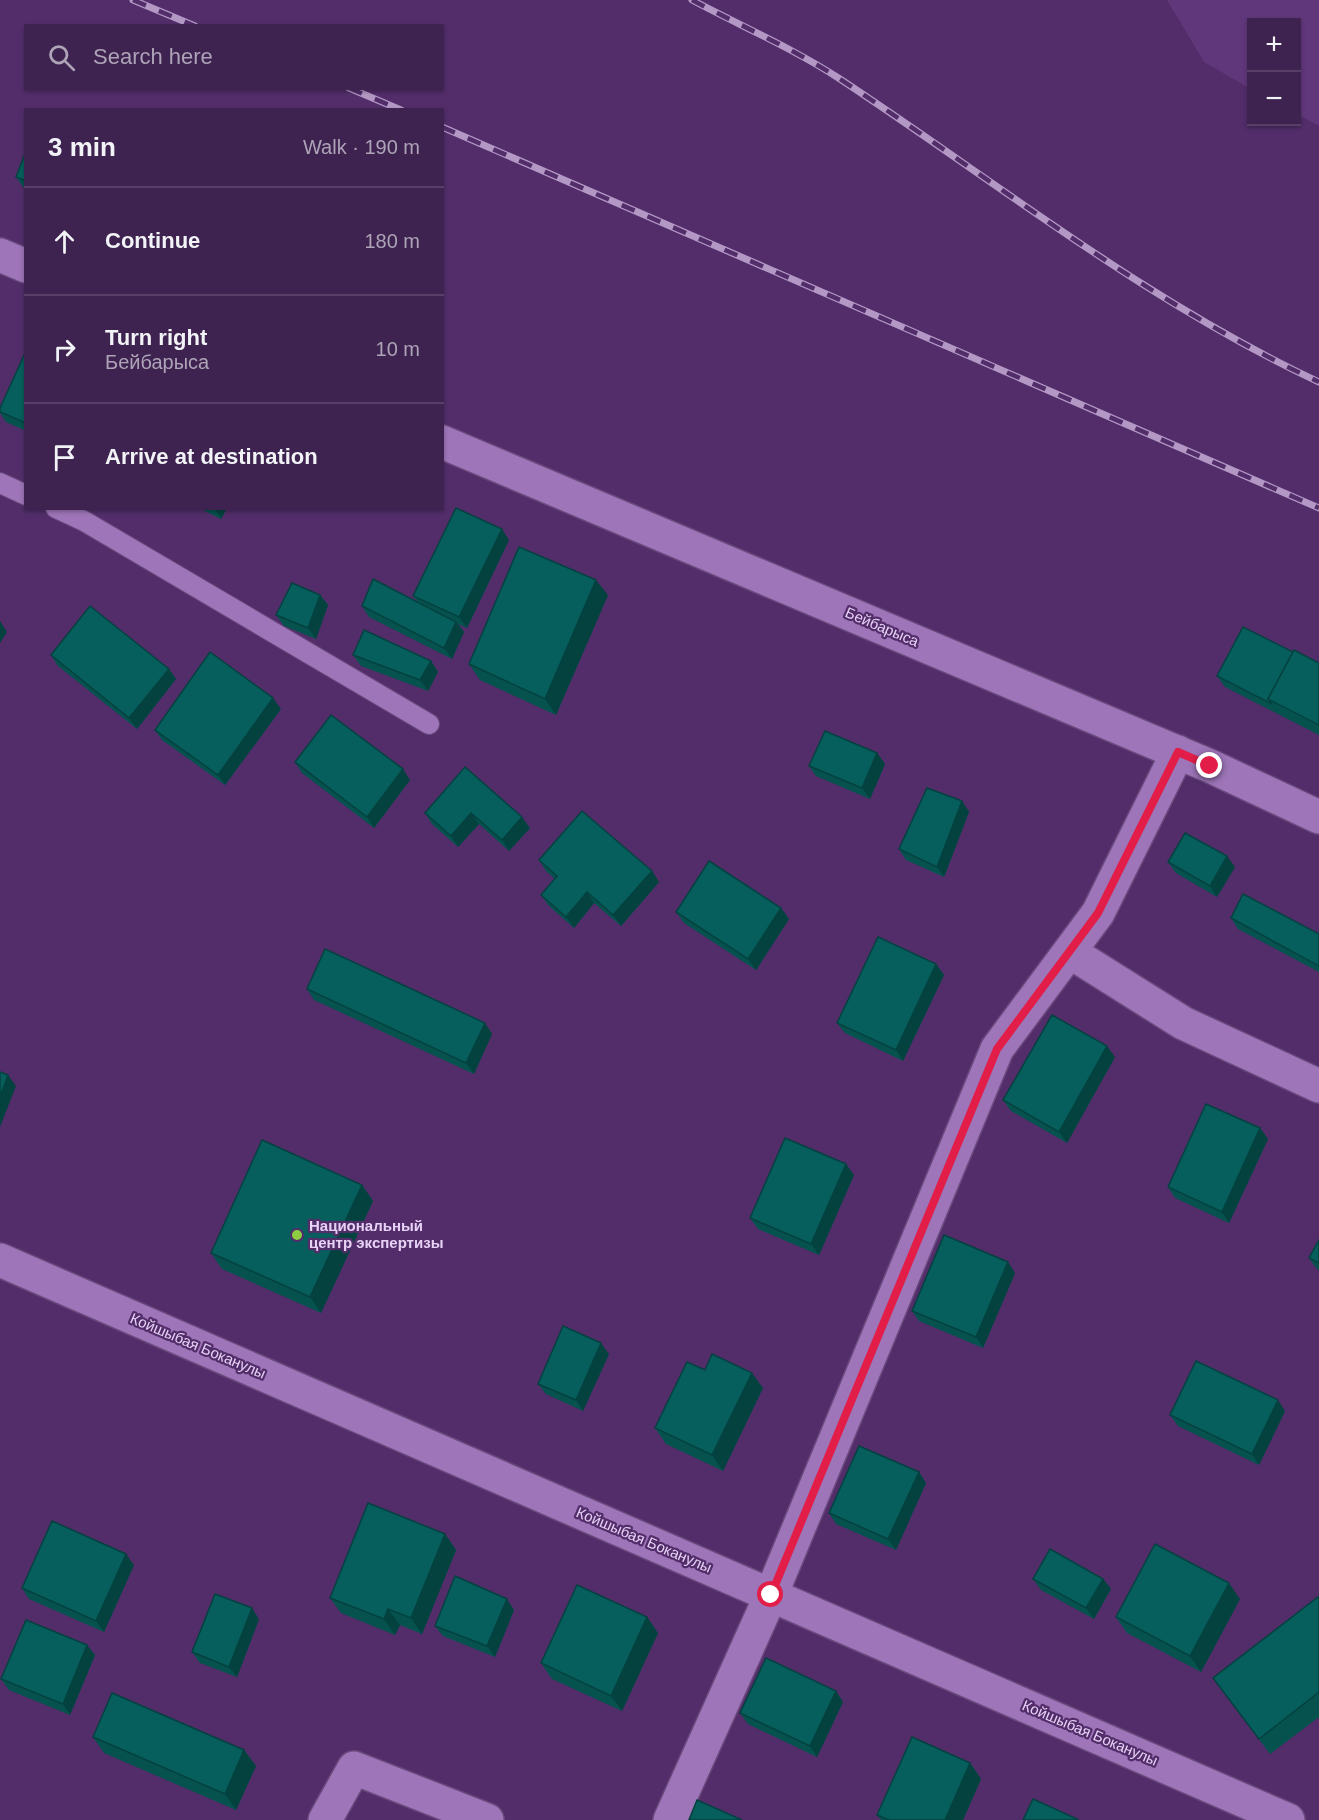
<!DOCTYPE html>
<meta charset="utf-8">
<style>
body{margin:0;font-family:Helvetica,sans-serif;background:#452a57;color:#f1f3f6}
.controls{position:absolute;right:18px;top:18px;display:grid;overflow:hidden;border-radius:0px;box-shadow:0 2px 4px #0004}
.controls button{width:54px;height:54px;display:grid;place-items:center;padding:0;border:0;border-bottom:2px solid #573f67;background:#3e2250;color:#f1f3f6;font:30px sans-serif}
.stop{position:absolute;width:18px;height:18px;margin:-14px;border:4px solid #e11d48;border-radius:50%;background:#fff}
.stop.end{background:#e11d48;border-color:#fff;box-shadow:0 2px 6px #0008}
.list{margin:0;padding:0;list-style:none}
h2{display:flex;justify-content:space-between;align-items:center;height:78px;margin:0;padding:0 24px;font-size:26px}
h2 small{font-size:20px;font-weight:400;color:#ada4b7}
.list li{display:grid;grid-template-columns:39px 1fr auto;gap:18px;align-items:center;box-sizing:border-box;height:108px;padding:0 24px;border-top:2px solid #573f67}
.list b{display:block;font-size:22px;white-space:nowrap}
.list p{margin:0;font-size:20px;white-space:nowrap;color:#ada4b7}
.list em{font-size:20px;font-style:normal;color:#ada4b7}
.icon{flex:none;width:33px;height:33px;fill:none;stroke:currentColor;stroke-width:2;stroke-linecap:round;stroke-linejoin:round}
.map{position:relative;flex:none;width:1319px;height:1820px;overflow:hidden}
.search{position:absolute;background:#3e2250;box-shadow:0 2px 4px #0004;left:24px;top:24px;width:420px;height:66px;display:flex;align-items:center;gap:15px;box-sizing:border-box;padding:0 21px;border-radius:0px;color:#ada4b7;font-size:22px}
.panel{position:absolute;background:#3e2250;box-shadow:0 2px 4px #0004;left:24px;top:108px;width:420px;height:402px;border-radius:0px}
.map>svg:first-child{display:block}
.built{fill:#60377a}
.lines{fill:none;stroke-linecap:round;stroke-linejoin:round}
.service-casing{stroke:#69487c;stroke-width:22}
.minor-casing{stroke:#69487c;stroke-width:36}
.tertiary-casing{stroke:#69487c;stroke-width:36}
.service{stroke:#9d75b8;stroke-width:20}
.minor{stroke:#9d75b8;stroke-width:33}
.tertiary{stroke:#9d75b8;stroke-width:33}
.rail-casing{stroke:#b398c5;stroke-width:7}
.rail{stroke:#522d6a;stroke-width:4.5;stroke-dasharray:14;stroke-linecap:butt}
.wall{fill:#05524f}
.shaded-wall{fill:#044240}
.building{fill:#065f5c;stroke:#044240;stroke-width:1.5}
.route{stroke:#e11d48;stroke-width:8}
.poi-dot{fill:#8ecd42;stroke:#522d6a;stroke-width:2}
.labels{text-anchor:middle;stroke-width:4.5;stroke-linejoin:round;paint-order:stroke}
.street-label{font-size:15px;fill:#e7d2f6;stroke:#522d6a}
.poi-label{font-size:15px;font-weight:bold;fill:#e7d2f6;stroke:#522d6a;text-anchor:start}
</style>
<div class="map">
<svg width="1319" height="1820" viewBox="0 0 1319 1820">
<rect width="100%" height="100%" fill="#522d6a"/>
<polygon class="built" points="1167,0 1319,0 1319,126 1297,114 1296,22 1252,22 1251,89 1204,62"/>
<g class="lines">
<g class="service-casing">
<g id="service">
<polyline points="0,483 26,495"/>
<polyline points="56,508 84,521 429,724"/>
</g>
</g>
<g class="minor-casing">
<g id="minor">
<polyline points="1070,952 1183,1023 1319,1086"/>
<polyline points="0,1260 1288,1820"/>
<polyline points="325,1820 354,1768 487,1820"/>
<polyline points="670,1820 771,1595 997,1049 1098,913 1178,752"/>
</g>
</g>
<g class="tertiary-casing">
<g id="tertiary">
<polyline points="0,255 26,266"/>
<polyline points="442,442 1210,766 1319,817"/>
</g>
</g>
<use href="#service" class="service"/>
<use href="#minor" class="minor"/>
<use href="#tertiary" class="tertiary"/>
<g class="rail-casing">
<g id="rail">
<polyline points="133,0 195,26"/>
<path d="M692,0C741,26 794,49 840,79C998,183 1147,302 1319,382"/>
<polyline points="349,88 401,110"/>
<polyline points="442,127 1319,508"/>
</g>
</g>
<use href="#rail" class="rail"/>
</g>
<g class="wall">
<polygon points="26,151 26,188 24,188 16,177"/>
<polygon points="26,351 26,431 6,422 0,413 0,408"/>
<polygon points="199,508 227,508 221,519"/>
<polygon points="509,540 467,628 458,624 464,632 452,659 369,617 362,606 418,602 413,596"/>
<polygon points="320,595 328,605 316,639 284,626 276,615"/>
<polygon points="608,595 556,715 480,680 469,664"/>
<polygon points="1293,652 1319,663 1319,735 1225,687 1217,676"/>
<polygon points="51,655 169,669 176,679 137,729 58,666"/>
<polygon points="353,655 431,661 438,672 428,691 361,666"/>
<polygon points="281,709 225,785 162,740 155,730"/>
<polygon points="877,753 885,764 870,799 816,776 809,766"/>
<polygon points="295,762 410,780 374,828 302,773"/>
<polygon points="465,767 530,828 509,851 479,824 458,847 432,824 425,813"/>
<polygon points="962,801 969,812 944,877 906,860 899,849"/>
<polygon points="539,860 652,871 659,882 621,926 594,903 574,928 549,906 541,895 555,879 546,871"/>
<polygon points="1168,862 1235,867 1217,897 1176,873"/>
<polygon points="781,908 789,919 756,970 684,923 676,912"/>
<polygon points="1231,918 1319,934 1319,972 1238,929"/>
<polygon points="936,964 944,975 903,1061 845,1033 837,1023"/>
<polygon points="307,989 485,1023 492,1034 474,1074 314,1000"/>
<polygon points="1115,1057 1067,1143 1011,1111 1003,1100"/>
<polygon points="1260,1128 1268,1139 1229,1223 1175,1198 1168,1187"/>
<polygon points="854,1175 819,1255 758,1229 750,1218"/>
<polygon points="362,1185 373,1201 321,1313 222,1269 211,1253"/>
<polygon points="1319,1240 1319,1270 1317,1269 1309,1258"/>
<polygon points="1015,1273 983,1348 919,1321 912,1311"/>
<polygon points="609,1354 583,1411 546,1394 538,1384"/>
<polygon points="705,1370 763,1388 723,1471 666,1444 655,1428"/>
<polygon points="1285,1411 1259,1465 1178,1426 1170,1415"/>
<polygon points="919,1472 926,1483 896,1550 836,1524 829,1513"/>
<polygon points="445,1534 456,1550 422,1634 400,1625 395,1635 341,1613 330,1598"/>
<polygon points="134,1565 104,1632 29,1599 22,1588"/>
<polygon points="1033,1579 1103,1579 1111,1589 1094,1619 1041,1590"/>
<polygon points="1240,1599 1201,1672 1127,1633 1116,1617"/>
<polygon points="1319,1599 1319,1717 1270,1754 1213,1678"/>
<polygon points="514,1610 495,1657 443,1636 435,1626"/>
<polygon points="647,1617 658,1633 622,1711 552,1679 541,1663"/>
<polygon points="259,1619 237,1677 200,1663 192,1652"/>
<polygon points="87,1645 95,1655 70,1715 9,1690 1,1679"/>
<polygon points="836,1691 843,1702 817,1757 748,1724 740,1713"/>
<polygon points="93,1737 244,1750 256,1766 236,1810 104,1753"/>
<polygon points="970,1763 981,1779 963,1820 881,1820 877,1815"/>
</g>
<g class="shaded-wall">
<polygon points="214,508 227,508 221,519"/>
<polygon points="502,529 509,540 467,628 459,617"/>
<polygon points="596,580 608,595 556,715 545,699"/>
<polygon points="320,595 328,605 316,639 308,628"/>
<polygon points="0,621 7,632 0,643"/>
<polygon points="456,622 464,632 452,659 444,648"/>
<polygon points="431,661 438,672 428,691 420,680"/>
<polygon points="169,669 176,679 137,729 129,718"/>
<polygon points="273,698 281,709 225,785 218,775"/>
<polygon points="877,753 885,764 870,799 862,788"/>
<polygon points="403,769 410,780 374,828 367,817"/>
<polygon points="962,801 969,812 944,877 937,867"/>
<polygon points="471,813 479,824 458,847 451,836"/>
<polygon points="522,817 530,828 509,851 502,840"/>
<polygon points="1227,856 1235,867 1217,897 1210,886"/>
<polygon points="652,871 659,882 621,926 613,915"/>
<polygon points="587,892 594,903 574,928 566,917"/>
<polygon points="781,908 789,919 756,970 748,959"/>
<polygon points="936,964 944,975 903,1061 896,1050"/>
<polygon points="485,1023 492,1034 474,1074 466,1063"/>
<polygon points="1107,1046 1115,1057 1067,1143 1059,1132"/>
<polygon points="8,1075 16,1086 0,1127 0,1097"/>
<polygon points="1260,1128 1268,1139 1229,1223 1222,1212"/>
<polygon points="846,1164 854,1175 819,1255 811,1244"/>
<polygon points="362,1185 373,1201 321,1313 310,1297"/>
<polygon points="1008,1262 1015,1273 983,1348 976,1337"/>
<polygon points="601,1343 609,1354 583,1411 576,1400"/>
<polygon points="752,1373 763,1388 723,1471 712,1455"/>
<polygon points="1278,1400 1285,1411 1259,1465 1252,1454"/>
<polygon points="919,1472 926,1483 896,1550 888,1539"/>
<polygon points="445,1534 456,1550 422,1634 411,1618"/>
<polygon points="126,1554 134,1565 104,1632 96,1621"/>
<polygon points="1103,1579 1111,1589 1094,1619 1086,1608"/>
<polygon points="1229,1583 1240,1599 1201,1672 1190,1656"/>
<polygon points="507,1599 514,1610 495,1657 487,1646"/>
<polygon points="252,1608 259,1619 237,1677 229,1667"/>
<polygon points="388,1609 400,1625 395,1635 384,1619"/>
<polygon points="647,1617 658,1633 622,1711 611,1696"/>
<polygon points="87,1645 95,1655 70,1715 63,1704"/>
<polygon points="836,1691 843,1702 817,1757 810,1746"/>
<polygon points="244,1750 256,1766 236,1810 225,1794"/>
<polygon points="970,1763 981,1779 963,1820 945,1820"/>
</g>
<g class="building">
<polygon points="26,151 26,181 16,177"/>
<polygon points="26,351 26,423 0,412 0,408"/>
<polygon points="456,508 502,529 459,617 413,596"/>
<polygon points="519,547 596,580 545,699 469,664"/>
<polygon points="373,579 456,622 444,648 362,606"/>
<polygon points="292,583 320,595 308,628 276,615"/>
<polygon points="90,606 169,669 129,718 51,655"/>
<polygon points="1243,627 1293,652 1268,699 1272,704 1217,676"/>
<polygon points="364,630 431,661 420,680 353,655"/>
<polygon points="1294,650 1319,663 1319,725 1268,699"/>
<polygon points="210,652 273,698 218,775 155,730"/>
<polygon points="331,715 403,769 367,817 295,762"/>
<polygon points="825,731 877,753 862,788 809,766"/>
<polygon points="465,767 522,817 502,840 471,813 451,836 425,813"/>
<polygon points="927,788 962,801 937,867 899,849"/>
<polygon points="582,811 652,871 613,915 587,892 566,917 541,895 557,876 539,860"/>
<polygon points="1185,833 1227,856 1210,886 1168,862"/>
<polygon points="709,861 781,908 748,959 676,912"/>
<polygon points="1243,894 1319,934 1319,966 1231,918"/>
<polygon points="878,937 936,964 896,1050 837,1023"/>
<polygon points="325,949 485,1023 466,1063 307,989"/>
<polygon points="1052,1015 1107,1046 1059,1132 1003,1100"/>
<polygon points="0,1072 8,1075 0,1097"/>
<polygon points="1206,1104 1260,1128 1222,1212 1168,1187"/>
<polygon points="785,1138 846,1164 811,1244 750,1218"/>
<polygon points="262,1140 362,1185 310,1297 211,1253"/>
<polygon points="944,1235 1008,1262 976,1337 912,1311"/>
<polygon points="1319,1240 1319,1263 1309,1258"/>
<polygon points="563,1326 601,1343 576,1400 538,1384"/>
<polygon points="712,1354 752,1373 712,1455 655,1428 687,1362 705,1370"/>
<polygon points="1196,1361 1278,1400 1252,1454 1170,1415"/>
<polygon points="859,1446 919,1472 888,1539 829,1513"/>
<polygon points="368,1503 445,1534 411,1618 388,1609 384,1619 330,1598"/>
<polygon points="52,1521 126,1554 96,1621 22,1588"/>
<polygon points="1155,1544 1229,1583 1190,1656 1116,1617"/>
<polygon points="1050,1549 1103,1579 1086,1608 1033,1579"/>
<polygon points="455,1576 507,1599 487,1646 435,1626"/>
<polygon points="577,1585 647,1617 611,1696 541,1663"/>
<polygon points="215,1594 252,1608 229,1667 192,1652"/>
<polygon points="1318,1597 1319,1599 1319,1692 1259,1739 1213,1678"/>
<polygon points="26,1620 87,1645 63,1704 1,1679"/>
<polygon points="766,1658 836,1691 810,1746 740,1713"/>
<polygon points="112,1693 244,1750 225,1794 93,1737"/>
<polygon points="912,1737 970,1763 945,1820 889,1820 877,1815"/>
<polygon points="1033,1799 1079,1820 1023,1820"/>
<polygon points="697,1800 742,1820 689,1820"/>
</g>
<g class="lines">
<polyline class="route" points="771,1595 997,1049 1098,913 1178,752 1210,766"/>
</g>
<circle class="poi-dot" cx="297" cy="1235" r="6"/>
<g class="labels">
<g class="street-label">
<text transform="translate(882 627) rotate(23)" y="5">Бейбарыса</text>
<text transform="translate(198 1346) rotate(23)" y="5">Койшыбая Боканулы</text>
<text transform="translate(644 1540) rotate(23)" y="5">Койшыбая Боканулы</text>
<text transform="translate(1090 1733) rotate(23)" y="5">Койшыбая Боканулы</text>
</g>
<g class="poi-label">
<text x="309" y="1231">Национальный<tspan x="309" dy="17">центр экспертизы</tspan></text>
</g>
</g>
</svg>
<div class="controls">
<button>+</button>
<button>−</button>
</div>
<div class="stop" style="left:771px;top:1595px"></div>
<div class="stop end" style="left:1210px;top:766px"></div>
<div class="search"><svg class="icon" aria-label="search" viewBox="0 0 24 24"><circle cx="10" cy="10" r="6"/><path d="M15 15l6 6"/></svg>Search here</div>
<section class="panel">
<h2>3 min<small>Walk · 190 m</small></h2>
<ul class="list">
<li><svg class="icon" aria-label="ahead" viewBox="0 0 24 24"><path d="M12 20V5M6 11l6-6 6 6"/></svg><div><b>Continue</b></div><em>180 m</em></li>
<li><svg class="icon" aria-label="right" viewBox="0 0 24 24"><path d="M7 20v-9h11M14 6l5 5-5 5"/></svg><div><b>Turn right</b><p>Бейбарыса</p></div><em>10 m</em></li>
<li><svg class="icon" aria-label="arrive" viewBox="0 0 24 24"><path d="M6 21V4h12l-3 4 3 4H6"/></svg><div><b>Arrive at destination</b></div></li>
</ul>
</section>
</div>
